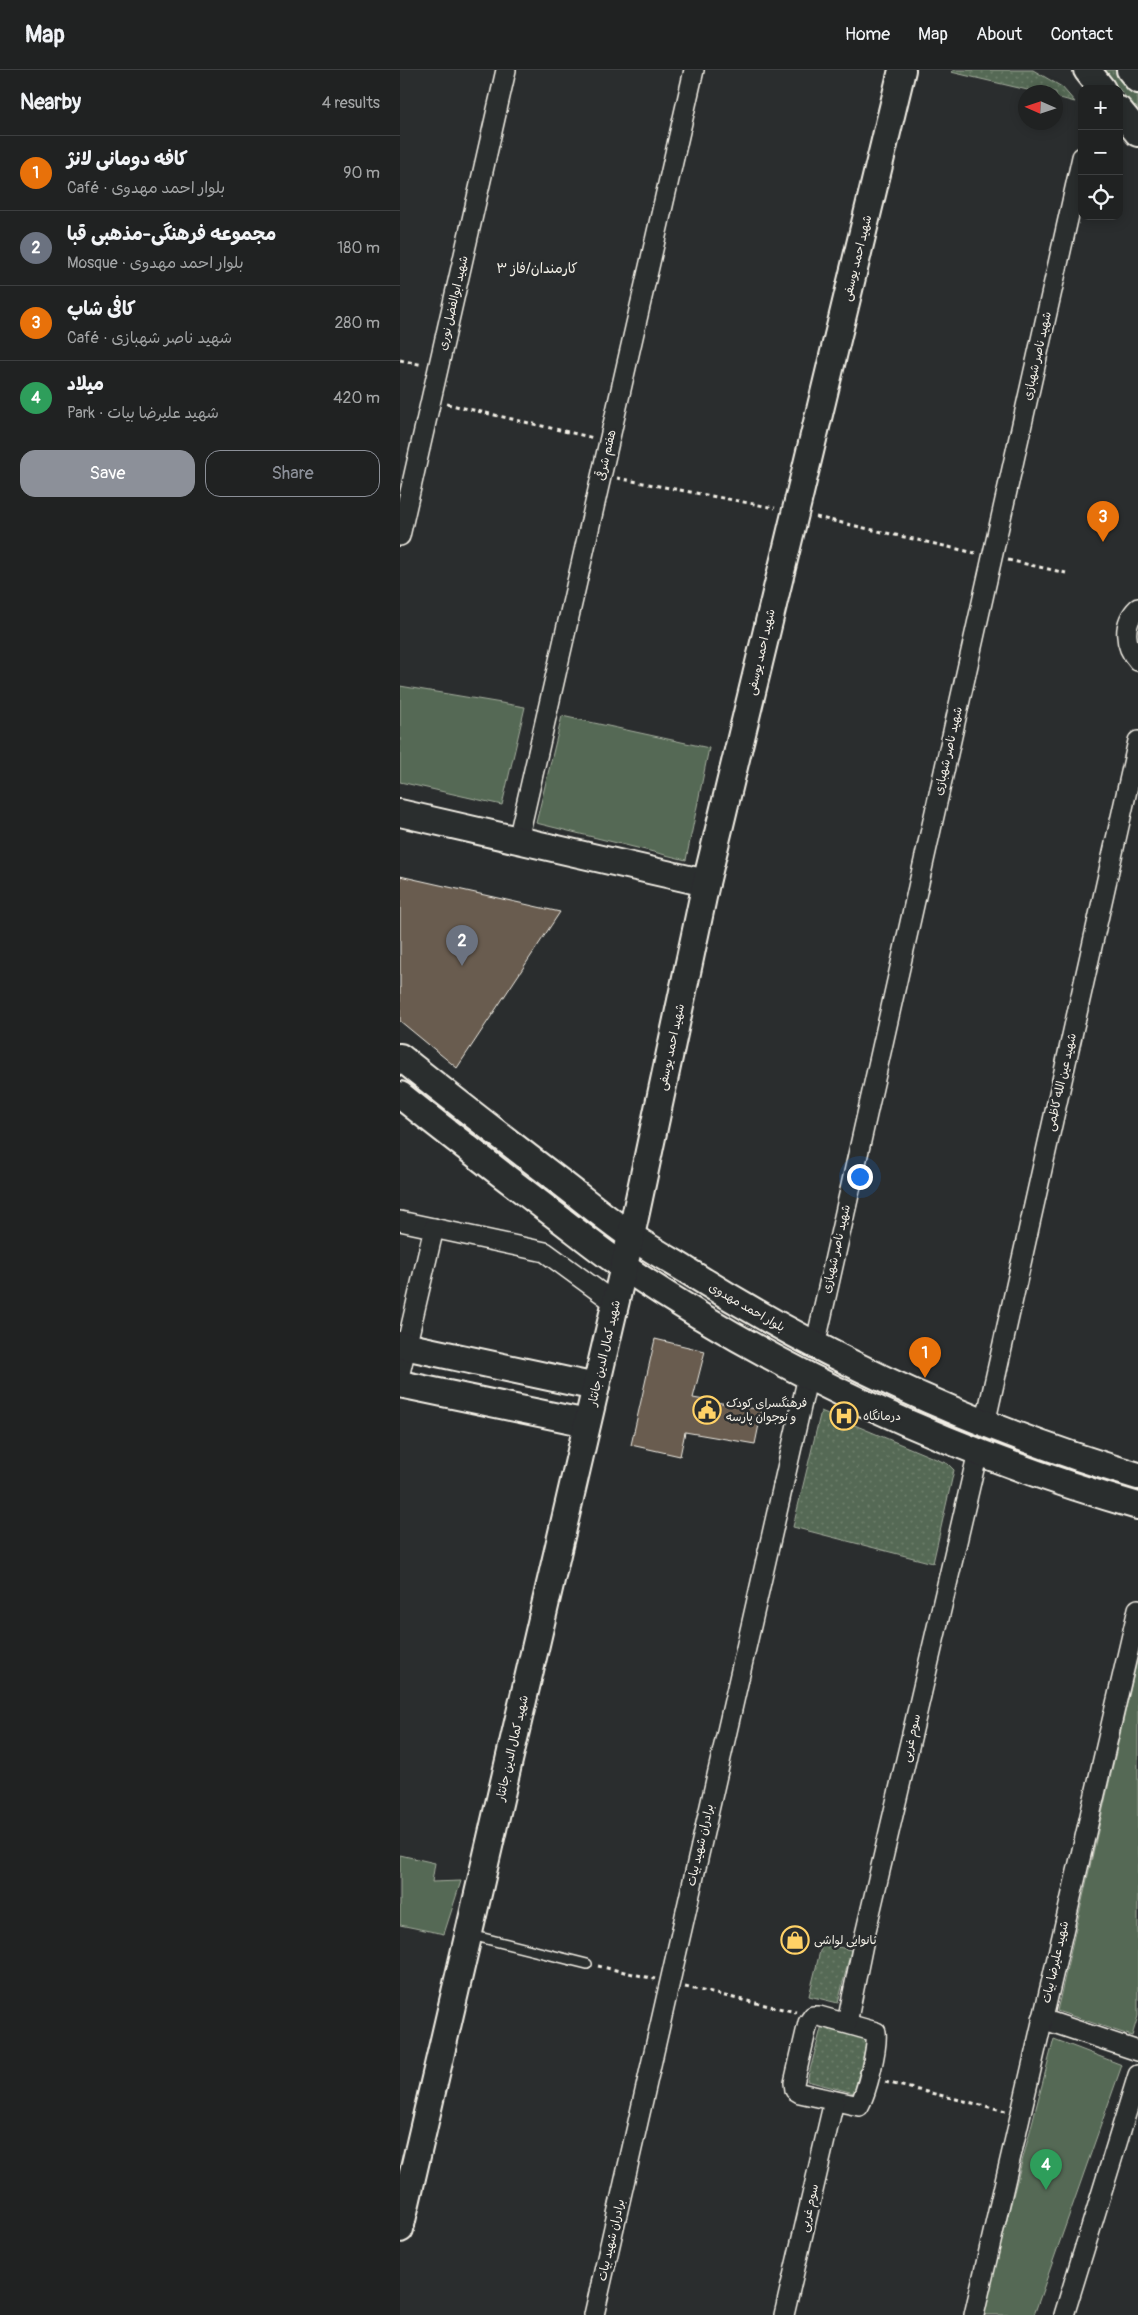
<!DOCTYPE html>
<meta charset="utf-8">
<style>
body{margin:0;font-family:Pangolin,"Playpen Sans Arabic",sans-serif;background:#282a2a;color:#f1f3f6}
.controls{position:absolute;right:15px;top:15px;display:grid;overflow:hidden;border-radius:10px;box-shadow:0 2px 12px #0003}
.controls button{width:45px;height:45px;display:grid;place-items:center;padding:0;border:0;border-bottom:1px solid #3d3f40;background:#202222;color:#f1f3f6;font:25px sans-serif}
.compass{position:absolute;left:618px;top:15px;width:45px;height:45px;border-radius:50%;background:#202222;box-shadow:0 2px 12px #0003;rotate:273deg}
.you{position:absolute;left:459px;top:1106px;width:18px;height:18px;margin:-12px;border:4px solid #fff;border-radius:50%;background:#1a73e8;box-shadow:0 0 0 8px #1a73e833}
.badge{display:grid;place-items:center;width:32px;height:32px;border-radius:50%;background:#8c9099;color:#fff;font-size:16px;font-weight:700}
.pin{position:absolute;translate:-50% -41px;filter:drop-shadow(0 1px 2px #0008)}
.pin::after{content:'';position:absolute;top:26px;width:18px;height:15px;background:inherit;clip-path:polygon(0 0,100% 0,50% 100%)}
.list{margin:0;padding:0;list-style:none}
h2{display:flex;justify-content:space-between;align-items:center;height:65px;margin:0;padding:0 20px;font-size:21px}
h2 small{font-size:16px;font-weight:400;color:#a2a4a5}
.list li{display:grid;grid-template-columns:32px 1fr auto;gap:15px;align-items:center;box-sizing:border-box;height:75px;padding:0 20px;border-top:1px solid #3d3f40}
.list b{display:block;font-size:19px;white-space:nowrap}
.list p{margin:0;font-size:16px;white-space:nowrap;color:#a2a4a5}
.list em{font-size:16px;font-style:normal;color:#a2a4a5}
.actions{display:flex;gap:10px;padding:15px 20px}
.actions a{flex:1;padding:11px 0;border:1px solid #8c9099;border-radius:15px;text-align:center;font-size:18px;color:#8c9099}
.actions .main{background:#8c9099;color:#fff}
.icon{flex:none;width:28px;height:28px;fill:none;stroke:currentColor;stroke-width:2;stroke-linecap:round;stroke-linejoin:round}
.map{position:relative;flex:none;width:738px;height:2245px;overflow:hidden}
header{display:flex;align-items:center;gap:30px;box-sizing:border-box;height:70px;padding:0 25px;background:#202222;border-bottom:1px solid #3d3f40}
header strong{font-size:24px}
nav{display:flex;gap:28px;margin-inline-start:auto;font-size:18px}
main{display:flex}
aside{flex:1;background:#202222}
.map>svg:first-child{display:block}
.grass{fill:url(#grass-dots);stroke:#a4ad9e}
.park{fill:#556954;stroke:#a4ad9e}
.building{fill:#695c50;stroke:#f4f1e8}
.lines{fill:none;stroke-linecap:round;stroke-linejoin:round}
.lane-casing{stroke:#f4f1e8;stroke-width:12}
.street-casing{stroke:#f4f1e8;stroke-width:22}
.secondary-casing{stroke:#f4f1e8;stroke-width:30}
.path{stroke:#f4f1e8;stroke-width:3;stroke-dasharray:4 4;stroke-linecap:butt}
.lane{stroke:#2a2d2e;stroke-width:9}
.street{stroke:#2a2d2e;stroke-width:19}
.secondary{stroke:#2a2d2e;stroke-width:26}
.labels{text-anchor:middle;stroke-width:5;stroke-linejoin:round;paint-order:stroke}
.street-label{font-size:12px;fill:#f4f1e8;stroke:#2a2d2e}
.poi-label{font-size:12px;fill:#f4f1e8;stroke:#2a2d2e;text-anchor:start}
.neighbourhood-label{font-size:14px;fill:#f4f1e8;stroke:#2a2d2e}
</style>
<header>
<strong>Map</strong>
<nav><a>Home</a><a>Map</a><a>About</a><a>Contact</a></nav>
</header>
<main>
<aside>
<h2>Nearby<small>4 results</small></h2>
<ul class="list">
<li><span class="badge" style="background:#e8710a">1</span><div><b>کافه دومانی لانژ</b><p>Café · بلوار احمد مهدوی</p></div><em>90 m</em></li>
<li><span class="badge" style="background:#6b7280">2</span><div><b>مجموعه فرهنگی-مذهبی قبا</b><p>Mosque · بلوار احمد مهدوی</p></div><em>180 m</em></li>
<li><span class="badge" style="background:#e8710a">3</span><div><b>کافی شاپ</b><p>Café · شهید ناصر شهبازی</p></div><em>280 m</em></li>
<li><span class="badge" style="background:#2e9e5b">4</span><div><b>میلاد</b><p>Park · شهید علیرضا بیات</p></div><em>420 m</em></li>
</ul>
<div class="actions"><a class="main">Save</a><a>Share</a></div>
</aside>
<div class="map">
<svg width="738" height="2245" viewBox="0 0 738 2245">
<defs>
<pattern id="grass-dots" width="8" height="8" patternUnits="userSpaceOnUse" patternTransform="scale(1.25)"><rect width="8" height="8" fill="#556954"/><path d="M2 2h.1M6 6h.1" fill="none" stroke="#6e7f6d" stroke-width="1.8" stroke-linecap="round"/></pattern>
</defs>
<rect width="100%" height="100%" fill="#2a2d2e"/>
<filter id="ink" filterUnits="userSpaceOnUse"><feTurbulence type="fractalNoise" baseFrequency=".02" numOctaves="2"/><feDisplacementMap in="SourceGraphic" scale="10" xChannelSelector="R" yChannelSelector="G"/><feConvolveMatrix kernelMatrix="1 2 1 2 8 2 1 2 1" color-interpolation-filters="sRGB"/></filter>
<g filter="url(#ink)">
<g class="grass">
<polygon points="554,0 633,0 662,17 675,32 656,27 656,22 636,22 551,2"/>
<polygon points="704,0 717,0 738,26 738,42"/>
<polygon points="421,1341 548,1394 554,1400 533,1493 393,1457"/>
<polygon points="422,1873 451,1880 438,1933 409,1926"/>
<polygon points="422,1955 468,1967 454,2023 407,2011"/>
</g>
<g class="park">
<polygon points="0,616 125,637 102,735 0,712"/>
<polygon points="162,646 309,678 286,790 136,753"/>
<polygon points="738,1586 738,1946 732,1966 657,1941"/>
<polygon points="0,1785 35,1793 32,1812 61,1811 44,1864 0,1855"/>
<polygon points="654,1969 722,1995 634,2245 582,2245"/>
</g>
<g class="building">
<polygon points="0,806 160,842 57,998 0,951"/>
<polygon points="255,1269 305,1281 293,1328 362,1340 355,1374 285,1362 280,1386 231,1375"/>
</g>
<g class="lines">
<g class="lane-casing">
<polyline id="lane" points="71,1865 187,1894"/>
</g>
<g class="street-casing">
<g id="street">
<polyline points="0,466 106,0"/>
<path d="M738,538C722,553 724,576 738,591"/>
<polyline points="118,770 294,0"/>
<polyline points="0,1151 145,1182 215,1233"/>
<polyline points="415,1276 682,87"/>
<polyline points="0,1303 34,1158"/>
<polyline points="585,1354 738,671"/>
<path d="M413,1946H419L476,1962C478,1977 467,2022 459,2036L400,2023L395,2020L394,2013L408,1953Z"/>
<polyline points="642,1949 738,1981"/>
<polyline points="447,1953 464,1869 578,1382"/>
<polyline points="194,2245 408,1306"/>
<polyline points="384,2245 434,2031"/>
<polyline points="574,2245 738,1539"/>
<polyline points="664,2245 738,2005"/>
</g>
</g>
<g class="secondary-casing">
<g id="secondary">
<polyline points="687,0 702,19"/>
<polyline points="730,0 738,10"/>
<polyline points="719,40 738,63"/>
<polyline points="0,743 306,813"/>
<path d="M0,987C54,1030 108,1072 163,1114C185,1131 208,1150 231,1166C249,1178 268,1189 286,1200C426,1289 578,1359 738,1406"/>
<path d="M0,1025C50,1065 101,1104 152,1143C176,1161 199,1180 224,1197C380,1303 557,1384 738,1436"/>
<polyline points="0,1275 196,1317"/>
<polyline points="0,1314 187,1353"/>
<polyline points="0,2159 231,1166 306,813 502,0"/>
</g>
</g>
<g class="path">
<polyline points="0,290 23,295"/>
<polyline points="47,334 194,368"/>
<polyline points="217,408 375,438"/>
<polyline points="416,447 575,483"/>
<polyline points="608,490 666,503"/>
<polyline points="198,1896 255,1909"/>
<polyline points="285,1917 396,1942"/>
<polyline points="485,2012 606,2041"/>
</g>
<use href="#lane" class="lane"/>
<use href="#street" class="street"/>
<use href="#secondary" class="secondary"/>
</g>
</g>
<defs>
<g id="civic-ring" transform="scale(1.4375)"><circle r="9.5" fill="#2a2d2e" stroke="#ffd166" stroke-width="1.5"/><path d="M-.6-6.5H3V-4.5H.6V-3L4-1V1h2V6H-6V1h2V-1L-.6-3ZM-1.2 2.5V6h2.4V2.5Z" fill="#ffd166"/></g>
<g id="hospital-ring" transform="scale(1.4375)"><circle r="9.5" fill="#2a2d2e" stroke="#ffd166" stroke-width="1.5"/><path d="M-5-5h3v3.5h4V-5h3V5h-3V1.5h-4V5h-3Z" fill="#ffd166"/></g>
<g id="shop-ring" transform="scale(1.4375)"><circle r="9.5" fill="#2a2d2e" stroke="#ffd166" stroke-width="1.5"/><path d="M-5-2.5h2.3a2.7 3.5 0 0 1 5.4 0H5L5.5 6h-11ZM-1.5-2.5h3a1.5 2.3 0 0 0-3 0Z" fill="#ffd166"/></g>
</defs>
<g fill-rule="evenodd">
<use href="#civic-ring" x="307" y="1340"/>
<use href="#hospital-ring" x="444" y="1346"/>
<use href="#shop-ring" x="395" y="1870"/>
</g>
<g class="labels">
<g class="street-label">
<text transform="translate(457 188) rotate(-76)" y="4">شهید احمد یوسفی</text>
<text transform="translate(53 233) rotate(-77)" y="4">شهید ابوالفضل نوری</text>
<text transform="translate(637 286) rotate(-77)" y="4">شهید ناصر شهبازی</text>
<text transform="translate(206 385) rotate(-77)" y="4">هفتم شرقی</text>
<text transform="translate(361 582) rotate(-77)" y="4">شهید احمد یوسفی</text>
<text transform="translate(548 681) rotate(-77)" y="4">شهید ناصر شهبازی</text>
<text transform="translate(271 977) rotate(-78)" y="4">شهید احمد یوسفی</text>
<text transform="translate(661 1012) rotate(-77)" y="4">شهید عین الله کاظمی</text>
<text transform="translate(436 1179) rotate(-77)" y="4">شهید ناصر شهبازی</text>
<text transform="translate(347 1237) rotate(30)" y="4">بلوار احمد مهدوی</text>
<text transform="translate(204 1283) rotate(-77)" y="4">شهید کمال الدین جانثار</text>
<text transform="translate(511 1668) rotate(-77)" y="4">سوم غربی</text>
<text transform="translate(112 1678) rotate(-77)" y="4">شهید کمال الدین جانثار</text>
<text transform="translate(300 1775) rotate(-77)" y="4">برادران شهید بیات</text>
<text transform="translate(655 1892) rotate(-77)" y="4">شهید علیرضا بیات</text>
<text transform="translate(409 2138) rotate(-77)" y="4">سوم غربی</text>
<text transform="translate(211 2170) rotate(-77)" y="4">برادران شهید بیات</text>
</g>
<g class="poi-label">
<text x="326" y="1337">فرهنگسرای کودک<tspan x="326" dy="14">و نوجوان پارسه</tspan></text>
<text x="463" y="1350">درمانگاه</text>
<text x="414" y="1874">نانوایی لواشی</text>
</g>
<g class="neighbourhood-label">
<text x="137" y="203">کارمندان/فاز ۳</text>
</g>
</g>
</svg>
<div class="controls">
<button>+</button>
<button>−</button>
<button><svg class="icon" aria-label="locate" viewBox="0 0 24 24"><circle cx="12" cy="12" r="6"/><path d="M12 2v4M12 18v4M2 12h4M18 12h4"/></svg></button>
</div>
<svg class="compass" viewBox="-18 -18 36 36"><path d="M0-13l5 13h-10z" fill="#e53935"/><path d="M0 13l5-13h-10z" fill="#a2a4a5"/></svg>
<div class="you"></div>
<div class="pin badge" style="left:525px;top:1308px;background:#e8710a">1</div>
<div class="pin badge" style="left:62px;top:896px;background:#6b7280">2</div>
<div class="pin badge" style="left:703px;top:472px;background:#e8710a">3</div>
<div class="pin badge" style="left:646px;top:2120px;background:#2e9e5b">4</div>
</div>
</main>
